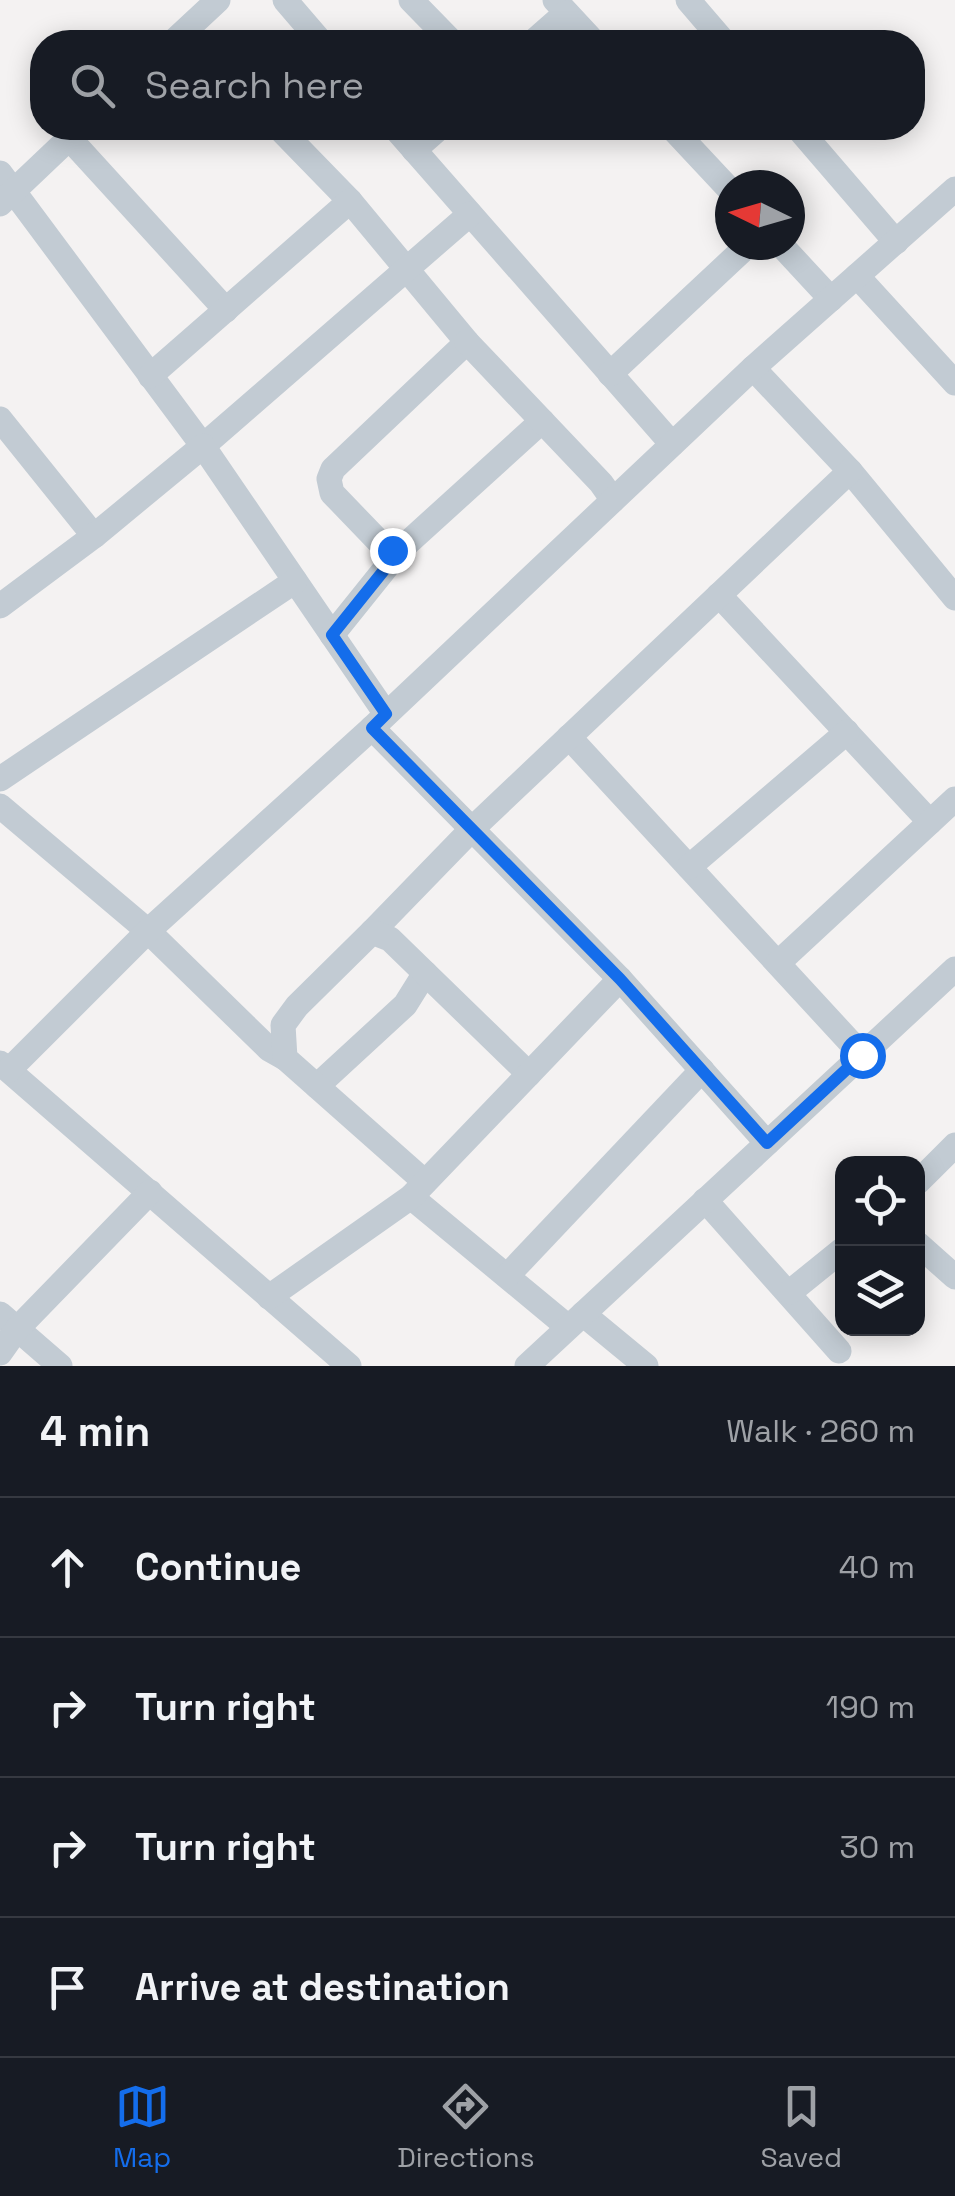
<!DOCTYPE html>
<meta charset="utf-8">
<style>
body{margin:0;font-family:"Space Grotesk",sans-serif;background:#20242c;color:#f1f3f6}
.controls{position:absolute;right:30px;bottom:30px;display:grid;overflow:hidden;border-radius:20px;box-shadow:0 5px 25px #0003}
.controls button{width:90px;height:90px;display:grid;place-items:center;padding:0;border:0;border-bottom:2px solid #363941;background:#171b24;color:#f1f3f6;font:50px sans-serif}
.compass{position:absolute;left:715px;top:170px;width:90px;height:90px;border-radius:50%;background:#171b24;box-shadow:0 5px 25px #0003;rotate:275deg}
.stop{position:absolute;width:30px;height:30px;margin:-22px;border:8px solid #146deb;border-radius:50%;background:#fff}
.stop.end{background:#146deb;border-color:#fff;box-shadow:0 2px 10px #0008}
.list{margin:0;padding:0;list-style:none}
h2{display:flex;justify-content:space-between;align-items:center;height:130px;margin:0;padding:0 40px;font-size:42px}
h2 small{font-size:32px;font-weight:400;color:#9ea1a6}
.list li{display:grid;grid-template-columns:65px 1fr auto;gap:30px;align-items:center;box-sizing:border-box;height:140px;padding:0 40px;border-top:2px solid #363941}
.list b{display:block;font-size:38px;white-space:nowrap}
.list em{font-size:32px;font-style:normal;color:#9ea1a6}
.icon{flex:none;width:55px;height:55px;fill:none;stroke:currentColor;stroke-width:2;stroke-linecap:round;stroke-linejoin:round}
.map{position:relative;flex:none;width:955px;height:1366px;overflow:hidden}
.search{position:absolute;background:#171b24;box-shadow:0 5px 25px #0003;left:30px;right:30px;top:30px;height:110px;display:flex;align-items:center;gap:25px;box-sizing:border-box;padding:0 35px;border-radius:40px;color:#9ea1a6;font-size:38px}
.sheet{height:690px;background:#171b24}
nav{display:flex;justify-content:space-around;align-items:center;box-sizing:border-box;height:140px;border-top:2px solid #363941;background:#171b24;font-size:28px;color:#9ea1a6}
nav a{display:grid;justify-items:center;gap:5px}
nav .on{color:#146deb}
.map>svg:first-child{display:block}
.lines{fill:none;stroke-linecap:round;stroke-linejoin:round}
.street{stroke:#c2cbd3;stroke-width:25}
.route{stroke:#146deb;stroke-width:12}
</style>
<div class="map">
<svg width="955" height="1366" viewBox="0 0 955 1366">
<rect width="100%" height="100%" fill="#f4f2f2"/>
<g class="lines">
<g class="street">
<polyline points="285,0 321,42"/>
<polyline points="411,0 452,42"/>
<polyline points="555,0 594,42"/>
<polyline points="688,0 724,42"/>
<polyline points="173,42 218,0"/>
<polyline points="533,42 566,13"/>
<polyline points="279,128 350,201 467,342 333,469 329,479 332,493 385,548 401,549 542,421"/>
<polyline points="395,128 672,444"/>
<polyline points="672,128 730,190"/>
<polyline points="798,128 896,242"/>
<polyline points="69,138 226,310"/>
<polyline points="414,150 439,128"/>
<polyline points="0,173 203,446 470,214"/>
<polyline points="0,204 80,128"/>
<polyline points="781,245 831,299"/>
<polyline points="857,276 955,383"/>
<polyline points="467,342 601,483 613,500"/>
<polyline points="753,368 850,471 955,598"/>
<polyline points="610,374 748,245"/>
<polyline points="150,376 350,201"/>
<polyline points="0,419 94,536"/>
<polyline points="719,595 930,822"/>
<polyline points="0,606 94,536 203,446 386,714"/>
<polyline points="332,635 401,549"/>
<polyline points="372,728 620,979 767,1143"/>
<polyline points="569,737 862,1055"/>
<polyline points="0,779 295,581"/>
<polyline points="0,806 148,931 269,1049 285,1058"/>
<polyline points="689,867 847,732"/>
<polyline points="372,932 472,829 850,471"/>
<polyline points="778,963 955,799"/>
<polyline points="0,1063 349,1366"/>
<polyline points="9,1070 148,931 372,728 753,368 955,189"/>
<polyline points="317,1086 405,1005 425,973"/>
<polyline points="425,1182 285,1058 283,1025 297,1006 372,932 390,939 529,1074"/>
<polyline points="918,1182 955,1145"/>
<polyline points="411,1197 568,1327"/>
<polyline points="705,1200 839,1351"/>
<polyline points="918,1244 955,1277"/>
<polyline points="507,1276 702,1070"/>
<polyline points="790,1292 842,1250"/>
<polyline points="269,1297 411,1197 620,979"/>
<polyline points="0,1314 60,1366"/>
<polyline points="583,1314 646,1366"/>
<polyline points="0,1353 17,1329 150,1192"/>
<polyline points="527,1366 955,969"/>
</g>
</g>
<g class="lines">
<polyline class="route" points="392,550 401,549 332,635 386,714 372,728 620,979 767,1143 862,1055"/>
</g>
</svg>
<div class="controls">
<button><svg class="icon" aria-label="locate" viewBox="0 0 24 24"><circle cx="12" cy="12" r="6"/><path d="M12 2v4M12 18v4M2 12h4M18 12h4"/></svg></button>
<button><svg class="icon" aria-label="layers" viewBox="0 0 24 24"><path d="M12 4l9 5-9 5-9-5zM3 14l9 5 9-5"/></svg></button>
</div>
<svg class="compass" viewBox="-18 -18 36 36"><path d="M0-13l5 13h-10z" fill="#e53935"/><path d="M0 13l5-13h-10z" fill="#9ea1a6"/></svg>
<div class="stop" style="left:862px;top:1055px"></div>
<div class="stop end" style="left:392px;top:550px"></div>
<div class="search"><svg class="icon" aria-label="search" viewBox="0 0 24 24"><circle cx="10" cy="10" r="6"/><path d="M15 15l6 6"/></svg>Search here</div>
</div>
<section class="sheet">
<h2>4 min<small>Walk · 260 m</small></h2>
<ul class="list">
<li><svg class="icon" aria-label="ahead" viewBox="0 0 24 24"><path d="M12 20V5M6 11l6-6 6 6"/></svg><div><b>Continue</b></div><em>40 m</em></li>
<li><svg class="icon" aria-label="right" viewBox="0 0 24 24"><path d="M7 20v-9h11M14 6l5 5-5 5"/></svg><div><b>Turn right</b></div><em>190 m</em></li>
<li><svg class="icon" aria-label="right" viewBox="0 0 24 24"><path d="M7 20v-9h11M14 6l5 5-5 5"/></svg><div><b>Turn right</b></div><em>30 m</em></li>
<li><svg class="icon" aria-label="arrive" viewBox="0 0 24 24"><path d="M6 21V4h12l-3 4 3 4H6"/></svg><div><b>Arrive at destination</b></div></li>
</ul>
</section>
<nav>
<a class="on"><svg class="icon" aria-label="map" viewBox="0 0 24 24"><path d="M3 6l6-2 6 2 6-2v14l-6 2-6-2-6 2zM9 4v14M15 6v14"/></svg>Map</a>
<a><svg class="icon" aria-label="directions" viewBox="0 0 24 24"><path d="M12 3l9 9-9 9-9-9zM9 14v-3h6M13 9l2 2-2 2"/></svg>Directions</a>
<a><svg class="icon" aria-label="saved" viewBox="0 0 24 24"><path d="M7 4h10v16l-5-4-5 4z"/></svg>Saved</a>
</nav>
